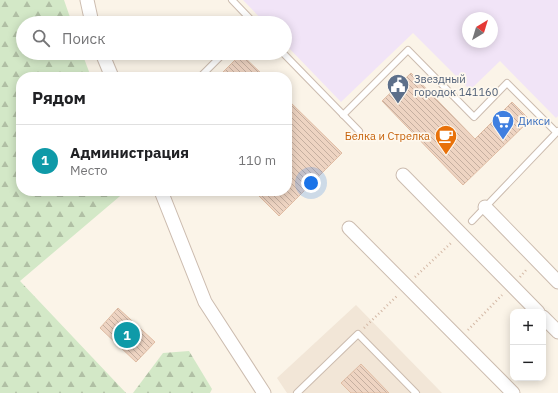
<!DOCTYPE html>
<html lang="ru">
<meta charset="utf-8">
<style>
body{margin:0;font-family:"IBM Plex Sans",sans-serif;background:#f6f6f6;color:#202124}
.controls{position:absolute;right:12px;bottom:12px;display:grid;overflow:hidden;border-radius:8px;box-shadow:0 2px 10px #0003}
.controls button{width:36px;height:36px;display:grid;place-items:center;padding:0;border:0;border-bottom:1px solid #e0e0e0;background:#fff;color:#202124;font:20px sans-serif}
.compass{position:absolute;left:462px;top:12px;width:36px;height:36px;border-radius:50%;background:#fff;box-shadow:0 2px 10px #0003;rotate:38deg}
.you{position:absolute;left:311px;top:183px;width:14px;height:14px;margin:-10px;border:3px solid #fff;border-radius:50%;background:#1a73e8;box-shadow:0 0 0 6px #1a73e833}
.badge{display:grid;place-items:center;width:26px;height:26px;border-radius:50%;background:#db7757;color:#fff;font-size:13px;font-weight:700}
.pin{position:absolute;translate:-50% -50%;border:2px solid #fff;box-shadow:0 1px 4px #0006}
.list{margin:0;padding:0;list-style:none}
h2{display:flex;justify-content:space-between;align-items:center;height:52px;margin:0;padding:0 16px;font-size:17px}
h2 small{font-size:13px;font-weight:400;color:#757577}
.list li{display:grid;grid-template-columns:26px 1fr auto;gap:12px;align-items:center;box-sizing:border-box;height:72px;padding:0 16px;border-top:1px solid #e0e0e0}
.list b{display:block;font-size:15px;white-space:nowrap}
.list p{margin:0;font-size:13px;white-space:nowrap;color:#757577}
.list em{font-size:13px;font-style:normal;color:#757577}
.icon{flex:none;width:22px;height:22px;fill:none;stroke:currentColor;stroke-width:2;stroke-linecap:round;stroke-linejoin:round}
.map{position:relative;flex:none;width:558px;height:393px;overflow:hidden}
.search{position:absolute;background:#fff;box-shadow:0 2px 10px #0003;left:16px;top:16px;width:276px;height:44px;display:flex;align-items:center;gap:10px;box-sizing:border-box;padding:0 14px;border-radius:22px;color:#757577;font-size:15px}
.panel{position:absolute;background:#fff;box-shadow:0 2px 10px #0003;left:16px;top:72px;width:276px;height:124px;border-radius:16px}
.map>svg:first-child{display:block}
.residential{fill:#f2e6d7}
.education{fill:#f1e4f7;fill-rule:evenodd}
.forest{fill:url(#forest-firs)}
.building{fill:url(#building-back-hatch);stroke:#dfbca3}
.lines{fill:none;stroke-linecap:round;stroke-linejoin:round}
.lane-casing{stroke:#ccbcaf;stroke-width:8}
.street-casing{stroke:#ccbcaf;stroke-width:15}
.path{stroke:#d3b8a5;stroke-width:2.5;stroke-dasharray:1 3;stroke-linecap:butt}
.lane{stroke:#fff;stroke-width:6}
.street{stroke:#fff;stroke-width:13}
.labels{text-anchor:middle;stroke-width:3.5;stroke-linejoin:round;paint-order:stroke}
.service-label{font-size:11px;fill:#4e5e75;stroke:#fef8ee;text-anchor:start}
.shop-label{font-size:11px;fill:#366cbe;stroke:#fef8ee;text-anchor:start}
.food-label{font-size:11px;fill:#c56008;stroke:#fef8ee;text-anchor:end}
</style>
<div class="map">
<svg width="558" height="393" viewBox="0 0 558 393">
<defs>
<pattern id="forest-firs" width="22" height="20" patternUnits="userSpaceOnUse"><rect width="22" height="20" fill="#d3e8c7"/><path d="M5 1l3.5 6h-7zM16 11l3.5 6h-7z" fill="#b0bfa4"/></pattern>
<pattern id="building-back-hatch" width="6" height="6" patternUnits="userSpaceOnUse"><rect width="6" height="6" fill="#eed4c2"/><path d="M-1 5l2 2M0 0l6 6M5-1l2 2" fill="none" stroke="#c5afa0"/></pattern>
</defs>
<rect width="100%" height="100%" fill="#fbf4e8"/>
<polygon class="residential" points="356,305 442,393 287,393 277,378"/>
<path class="education" d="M243,0H558V116L556,118L500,61L470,90L413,33L341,102L285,44V23H265ZM468,18H492V42H468Z"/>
<g class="forest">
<polygon points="0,0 64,0 72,23 23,23 23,53 82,53 91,77 21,77 21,191 126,191 20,281 126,393 0,393"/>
<polygon points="189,351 212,389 210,393 133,393 163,353"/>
</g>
<g class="building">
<polygon points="241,54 265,77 218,77"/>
<polygon points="411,73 475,139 512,102 530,120 463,185 382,101"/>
<polygon points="287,99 342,153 279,216 254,191 287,191"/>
<polygon points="118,308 155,342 136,362 100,328"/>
<polygon points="361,364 389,393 351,393 341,383"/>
</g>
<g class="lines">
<g class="lane-casing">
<g id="lane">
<polyline points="232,0 254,23"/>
<polyline points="283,53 359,131"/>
<polyline points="200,77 224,53"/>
<polyline points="343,115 408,50 474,117 507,83 556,132"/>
<polyline points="472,221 558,131"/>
<polyline points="297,393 358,334 416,393"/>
</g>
</g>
<g class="street-casing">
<g id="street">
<polyline points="87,0 92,23"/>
<polyline points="102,53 112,77"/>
<polyline points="403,175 538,312"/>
<polyline points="161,191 205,302 264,393"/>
<polyline points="485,207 558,282"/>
<polyline points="349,228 513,393"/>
<polyline points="543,317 558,332"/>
</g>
</g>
<g class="path">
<polyline points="415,277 452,242"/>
<polyline points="520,277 527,269"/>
<polyline points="364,328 398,295"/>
<polyline points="468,330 502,295"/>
</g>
<use href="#lane" class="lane"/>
<use href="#street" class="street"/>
</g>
<defs>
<g id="civic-pin" transform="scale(1.15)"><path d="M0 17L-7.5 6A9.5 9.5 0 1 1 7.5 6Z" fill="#5c6f8a" stroke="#fef8ee"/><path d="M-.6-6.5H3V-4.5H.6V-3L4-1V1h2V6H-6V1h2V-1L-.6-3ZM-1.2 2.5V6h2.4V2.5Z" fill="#fff"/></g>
<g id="supermarket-pin" transform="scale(1.15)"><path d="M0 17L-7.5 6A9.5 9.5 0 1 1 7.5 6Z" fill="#3f7fe0" stroke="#fef8ee"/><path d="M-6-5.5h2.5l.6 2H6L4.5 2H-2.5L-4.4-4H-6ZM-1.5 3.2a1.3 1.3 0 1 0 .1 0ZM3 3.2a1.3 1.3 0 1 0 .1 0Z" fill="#fff"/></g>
<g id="cafe-pin" transform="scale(1.15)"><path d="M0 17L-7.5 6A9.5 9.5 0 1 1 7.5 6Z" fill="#e8710a" stroke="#fef8ee"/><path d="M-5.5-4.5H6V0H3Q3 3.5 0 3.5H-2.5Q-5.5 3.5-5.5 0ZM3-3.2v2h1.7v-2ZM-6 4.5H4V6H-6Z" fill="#fff"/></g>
</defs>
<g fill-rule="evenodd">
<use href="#civic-pin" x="398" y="85"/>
<use href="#supermarket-pin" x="503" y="121"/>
<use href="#cafe-pin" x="446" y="136"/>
</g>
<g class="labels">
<g class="service-label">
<text x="414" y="83">Звездный<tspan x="414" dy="13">городок 141160</tspan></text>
</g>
<g class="shop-label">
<text x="518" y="125">Дикси</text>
</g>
<g class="food-label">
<text x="430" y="140">Белка и Стрелка</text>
</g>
</g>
</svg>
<div class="controls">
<button>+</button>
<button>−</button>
</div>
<svg class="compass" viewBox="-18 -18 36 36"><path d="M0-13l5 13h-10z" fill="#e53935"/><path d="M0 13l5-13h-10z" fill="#757577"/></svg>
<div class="you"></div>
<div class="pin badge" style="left:127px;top:335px;background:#0f9aa8">1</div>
<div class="search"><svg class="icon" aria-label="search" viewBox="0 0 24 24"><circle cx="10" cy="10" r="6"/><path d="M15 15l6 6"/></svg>Поиск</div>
<section class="panel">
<h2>Рядом<small></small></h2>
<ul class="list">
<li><span class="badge" style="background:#0f9aa8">1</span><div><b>Администрация</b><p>Место</p></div><em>110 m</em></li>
</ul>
</section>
</div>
